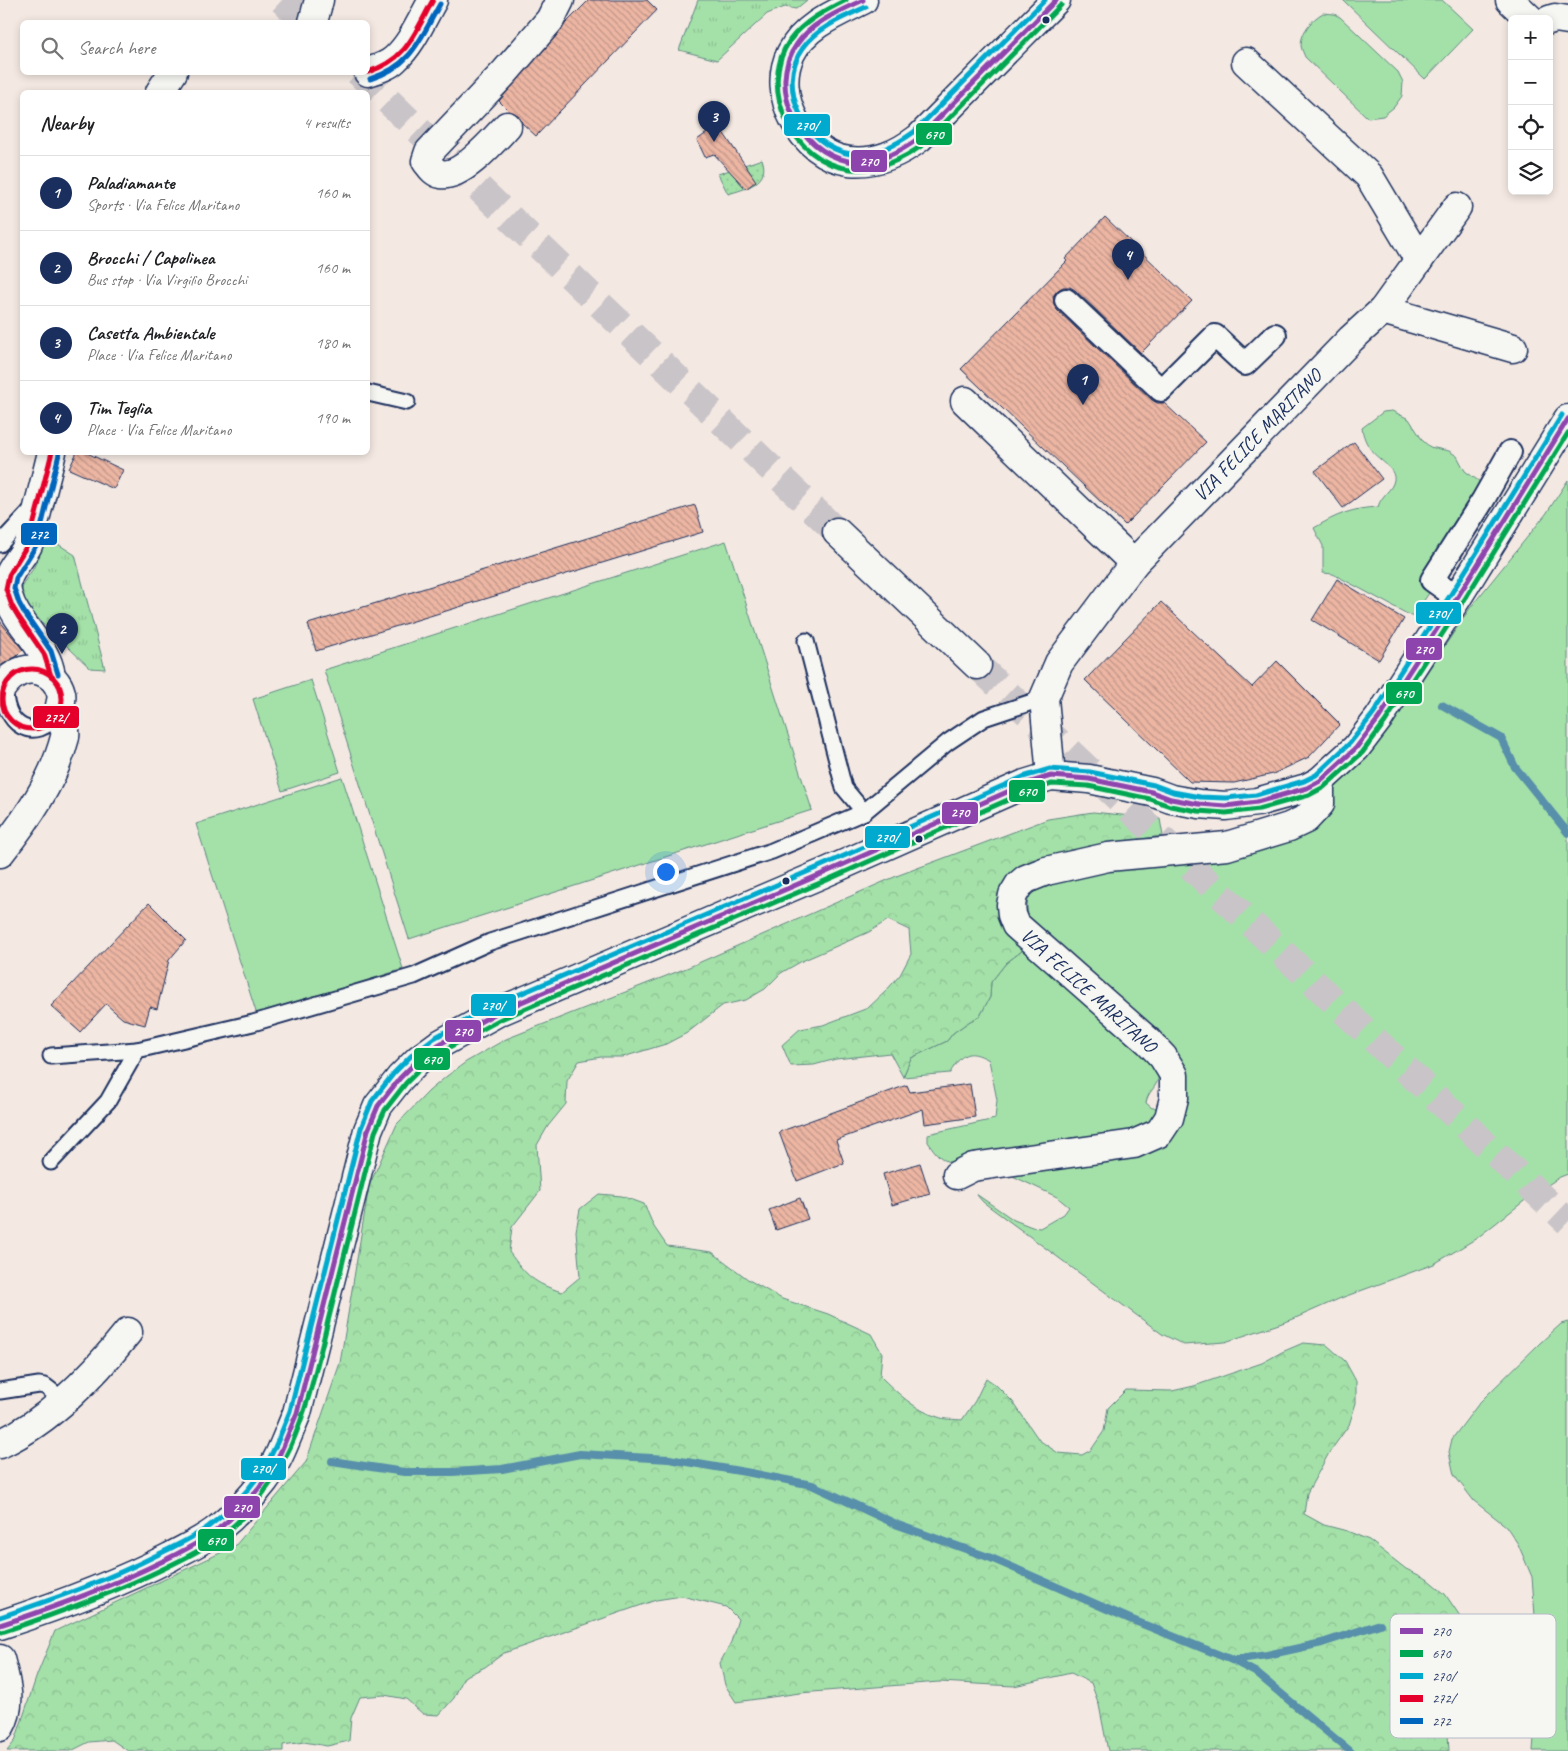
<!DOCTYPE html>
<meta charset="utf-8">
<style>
body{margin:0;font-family:Caveat,sans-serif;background:#f2f2f2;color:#202124}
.controls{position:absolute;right:15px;top:15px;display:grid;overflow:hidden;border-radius:8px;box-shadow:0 2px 8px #0003}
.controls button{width:45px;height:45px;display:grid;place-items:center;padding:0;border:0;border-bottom:1px solid #e0e0e0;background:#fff;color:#202124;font:25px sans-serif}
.you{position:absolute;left:665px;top:871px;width:18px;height:18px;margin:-12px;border:4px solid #fff;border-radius:50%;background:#1a73e8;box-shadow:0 0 0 8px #1a73e833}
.badge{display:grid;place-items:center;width:32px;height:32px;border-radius:50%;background:#1b2f5e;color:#fff;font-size:16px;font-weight:700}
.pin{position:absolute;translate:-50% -41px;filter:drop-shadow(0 1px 2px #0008)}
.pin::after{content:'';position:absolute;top:26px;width:18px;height:15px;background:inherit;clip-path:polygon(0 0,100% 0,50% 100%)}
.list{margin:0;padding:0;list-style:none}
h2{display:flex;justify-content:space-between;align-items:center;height:65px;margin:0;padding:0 20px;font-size:21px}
h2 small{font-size:16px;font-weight:400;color:#757577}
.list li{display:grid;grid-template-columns:32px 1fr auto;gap:15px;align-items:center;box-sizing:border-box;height:75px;padding:0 20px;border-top:1px solid #e0e0e0}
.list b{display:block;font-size:19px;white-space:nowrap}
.list p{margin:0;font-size:16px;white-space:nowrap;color:#757577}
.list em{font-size:16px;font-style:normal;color:#757577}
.icon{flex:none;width:28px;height:28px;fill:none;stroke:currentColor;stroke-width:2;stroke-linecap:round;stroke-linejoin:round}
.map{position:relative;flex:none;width:1568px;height:1751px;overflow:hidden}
.search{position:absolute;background:#fff;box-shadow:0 2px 8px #0003;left:20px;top:20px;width:350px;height:55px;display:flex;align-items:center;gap:12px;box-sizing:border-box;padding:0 18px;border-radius:8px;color:#757577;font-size:19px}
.panel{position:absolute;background:#fff;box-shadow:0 2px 8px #0003;left:20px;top:90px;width:350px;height:365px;border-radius:8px}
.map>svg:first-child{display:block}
.grass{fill:#a4e1a8;stroke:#608883}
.forest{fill:url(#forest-crowns);stroke:#608883}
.park{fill:url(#park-tufts);stroke:#608883}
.garden{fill:url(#garden-dots);stroke:#608883}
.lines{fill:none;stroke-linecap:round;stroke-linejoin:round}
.stream{stroke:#588faa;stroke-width:8}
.building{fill:url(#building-back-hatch);stroke:#1b2f5e}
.motorway-tunnel{stroke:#c9c4c8;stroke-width:28;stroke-dasharray:28 14;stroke-linecap:butt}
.service-casing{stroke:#1b2f5e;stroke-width:19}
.pedestrian-casing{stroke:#1b2f5e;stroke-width:26}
.minor-casing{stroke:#1b2f5e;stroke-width:31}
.tertiary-casing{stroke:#1b2f5e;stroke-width:31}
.motorway-casing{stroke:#1b2f5e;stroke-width:31}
.service{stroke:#f6f6f2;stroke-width:15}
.pedestrian{stroke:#f6f6f2;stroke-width:22}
.minor{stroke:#f6f6f2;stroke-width:28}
.tertiary{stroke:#f6f6f2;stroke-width:28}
.motorway{stroke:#f6f6f2;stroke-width:28}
.bus-1-casing{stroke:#f6f6f2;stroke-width:9}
.bus-2-casing{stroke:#f6f6f2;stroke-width:9}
.bus-3-casing{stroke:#f6f6f2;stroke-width:9}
.bus-4-casing{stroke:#f6f6f2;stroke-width:9}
.bus-5-casing{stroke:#f6f6f2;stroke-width:9}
.bus-1{stroke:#8e44ad;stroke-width:5}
.bus-2{stroke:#00a651;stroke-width:5}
.bus-3{stroke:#00a9ce;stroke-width:5}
.bus-4{stroke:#e4002b;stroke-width:5}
.bus-5{stroke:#0065bd;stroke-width:5}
.bus-dot{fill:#1b2f5e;stroke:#f6f6f2;stroke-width:2}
.labels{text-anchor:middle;stroke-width:5;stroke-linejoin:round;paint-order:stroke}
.street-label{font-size:20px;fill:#1b2f5e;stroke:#f6f6f2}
.key{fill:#f6f6f2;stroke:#b4bac6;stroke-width:1}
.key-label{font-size:14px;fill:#1b2f5e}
.line-badge{stroke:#f6f6f2;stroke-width:2}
.badge-label{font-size:14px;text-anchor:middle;font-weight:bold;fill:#fff}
</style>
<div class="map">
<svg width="1568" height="1751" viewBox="0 0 1568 1751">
<defs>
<pattern id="forest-crowns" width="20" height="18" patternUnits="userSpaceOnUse" patternTransform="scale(1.25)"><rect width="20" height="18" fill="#a4e1a8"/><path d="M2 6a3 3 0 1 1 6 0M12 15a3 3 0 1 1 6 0" fill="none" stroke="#8dc193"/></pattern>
<pattern id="park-tufts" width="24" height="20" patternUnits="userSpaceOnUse" patternTransform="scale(1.25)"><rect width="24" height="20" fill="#a4e1a8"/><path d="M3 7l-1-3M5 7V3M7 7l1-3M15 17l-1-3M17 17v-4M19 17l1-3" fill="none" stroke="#8dc193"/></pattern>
<pattern id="garden-dots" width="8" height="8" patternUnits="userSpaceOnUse" patternTransform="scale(1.25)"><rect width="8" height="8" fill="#a4e1a8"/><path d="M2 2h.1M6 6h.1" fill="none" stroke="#8dc193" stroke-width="1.8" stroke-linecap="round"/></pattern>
<pattern id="building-back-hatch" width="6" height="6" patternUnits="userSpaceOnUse" patternTransform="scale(1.25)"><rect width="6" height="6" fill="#edb6a3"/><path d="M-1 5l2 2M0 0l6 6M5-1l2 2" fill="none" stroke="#bf9488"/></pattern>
</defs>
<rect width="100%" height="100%" fill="#f4e9e2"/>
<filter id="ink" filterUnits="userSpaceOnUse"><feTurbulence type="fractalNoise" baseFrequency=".02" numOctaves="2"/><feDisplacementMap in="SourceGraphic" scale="10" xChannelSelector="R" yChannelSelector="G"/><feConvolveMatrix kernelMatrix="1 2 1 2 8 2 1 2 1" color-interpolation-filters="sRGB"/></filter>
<g filter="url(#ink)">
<g class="grass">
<polygon points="1343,0 1442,0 1473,29 1425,79"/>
<path d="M1323,13L1334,14L1340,17L1398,72L1403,82L1402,96L1394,107L1383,116L1368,118L1305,57C1304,54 1301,49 1301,45C1301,32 1312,19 1323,13Z"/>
<path d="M1392,411L1409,419L1423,441L1430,447L1449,451L1457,456L1465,471L1480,482L1481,491L1433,587L1413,617L1333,574L1323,573V546L1314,528C1336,515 1352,508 1378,507C1381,495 1392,491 1394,480C1396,468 1377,459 1371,450C1366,443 1363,436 1362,428L1383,412Z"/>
<path d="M1568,480V1174L1560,1177L1528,1198L1477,1238L1434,1264L1341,1298L1291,1320L1225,1342L1184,1345L1162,1334L983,1202L976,1194L1014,1220L1032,1227L1040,1228L1064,1214L1069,1207L1057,1197L1002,1171L1146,1150L1186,1100L1031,927C1023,900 1027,892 1050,878L1298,837C1330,819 1334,822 1334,783L1355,767L1398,716L1470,608L1546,514Z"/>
<polygon points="726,541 812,810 409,939 324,670"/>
<polygon points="311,680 340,772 282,791 253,699"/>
<polygon points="342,777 403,969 257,1015 196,824"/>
<path d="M1027,947L1150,1052C1154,1061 1162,1072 1157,1082C1153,1091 1148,1092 1146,1103L1152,1108L1161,1107L1152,1128L957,1164C942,1162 936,1154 928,1142V1134L995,1119L997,1100L989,1060C968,1048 961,1054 950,1073L903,1077L911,1058L947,1041L953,1033L970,1021L980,1016L990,997L991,982L1006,963Z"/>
<polygon points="1568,1322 1568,1751 1533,1751 1539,1668 1532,1577 1518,1544 1506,1526 1474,1501 1454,1475 1449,1452 1452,1439 1480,1402 1540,1343 1561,1324"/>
</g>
<path class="forest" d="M1093,812L1160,819L1163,836L1109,843L1011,875L1027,947L1006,963L991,982L990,997L980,1016L970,1021L953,1033L947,1041L911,1058L903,1077L890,1053L836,1059L814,1065L791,1066L782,1045L800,1029L823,1025L868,1008L885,992L900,975L911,954L909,930L888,920L869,932L802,961L781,973L765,989L746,1000L723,1005L687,1033L666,1044L623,1057H601L579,1061L567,1081L566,1104L548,1126L537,1145L540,1191L512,1227L509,1252C527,1276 533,1283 562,1292L580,1277L576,1231L580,1209L599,1194L622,1196L644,1204L654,1227L667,1246L712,1252L749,1280L782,1299L828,1314L871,1334L882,1353L880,1376C896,1392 916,1411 938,1417C945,1420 954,1419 962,1420L975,1401L986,1378L996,1385L1013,1402L1039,1440L1058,1453L1082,1455L1091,1450L1104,1431L1108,1408L1126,1390L1172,1391L1194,1386L1262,1363L1282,1352L1303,1343L1327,1345L1345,1361L1356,1381V1403L1349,1425L1329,1453L1307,1493L1304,1514L1324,1525L1347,1531L1369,1540L1406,1569L1427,1579L1445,1594L1458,1613L1466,1634L1463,1657L1445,1673L1430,1692L1435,1714L1448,1733L1449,1751H1108L1099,1705L1091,1683L1071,1673L1014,1686L939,1682L800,1693L736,1702L725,1685L720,1663L731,1642L738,1619L726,1607L682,1596L656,1600L504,1653L485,1667L464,1677L454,1698L439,1715L423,1714L406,1699L384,1695L360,1697L351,1718L349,1741L327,1746L304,1742L283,1745V1751H128L112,1740L89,1742L71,1751H7L15,1741L37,1675L55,1631L235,1546L306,1462L340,1363L369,1186L397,1124L429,1091L447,1076L466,1062L506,1039L689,967L899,875L1048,819Z"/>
<g class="park">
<polygon points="698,0 807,0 796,9 785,7 767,14 717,60 679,50"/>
<polygon points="47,537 75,555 105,669 90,668 27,608 21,593 24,582 33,569"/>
</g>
<path class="garden" d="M762,159C771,183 745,189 728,194L718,174Z"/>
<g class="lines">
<g class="stream">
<polyline points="1442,705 1501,738 1515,767 1568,833"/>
<polyline points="332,1461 404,1472 452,1472 502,1469 580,1454 669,1459 751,1473 812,1485 898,1525 991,1558 1130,1619 1232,1660 1255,1672 1350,1751"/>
<polyline points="1232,1660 1267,1655 1322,1643 1380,1624"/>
</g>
</g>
<g class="building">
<polygon points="589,0 647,0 657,10 536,136 522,123 518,115 509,111 499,101 565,24"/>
<polygon points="718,125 756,181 746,189 714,154 705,157 697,140"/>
<polygon points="1105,217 1192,301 1141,353 1075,290 1070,287 1063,287 1057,291 1053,296 1054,304 1057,310 1152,400 1157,403 1164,403 1206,442 1125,525 961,369 1067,261 1065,259"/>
<polygon points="1354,442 1382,479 1343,508 1315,471"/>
<polygon points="77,452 85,452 123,470 114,489 69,469"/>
<polygon points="695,505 703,532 316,651 308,624"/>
<polygon points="1337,579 1404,619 1379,660 1312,620"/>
<polygon points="1161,602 1252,687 1277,661 1340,724 1309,757 1273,774 1234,783 1190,782 1085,680"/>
<polygon points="0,621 23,650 17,656 0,666"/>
<polygon points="149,903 186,940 169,960 157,1009 150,1007 145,1025 123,1019 106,1004 80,1032 51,1006"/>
<polygon points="970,1084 975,1117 925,1124 923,1109 836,1140 844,1163 797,1181 779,1132 907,1085 910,1092"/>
<polygon points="920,1163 930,1194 892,1205 883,1174"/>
<polygon points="800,1198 808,1219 776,1230 769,1210"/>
</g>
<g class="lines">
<g class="motorway-tunnel">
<polyline points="282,0 306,22"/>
<polyline points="358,72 837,532"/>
<polyline points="977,665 1568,1222"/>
</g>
<g class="service-casing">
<g id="service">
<polyline points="368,393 407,402"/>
<polyline points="0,544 34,507"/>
<polyline points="806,641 844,788 864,812"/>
<path d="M6,685C0,724 36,747 59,712"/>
<polyline points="51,1056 137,1050"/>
<polyline points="51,1162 108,1101 137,1050 253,1023 414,976 490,942 772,851 864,812 948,742 984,718 1044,698"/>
<polyline points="0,1391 39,1385 45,1386 63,1400"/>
</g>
</g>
<g class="pedestrian-casing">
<g id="pedestrian">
<polyline points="1066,300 1161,390 1215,336 1245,364 1275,335"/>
<polyline points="1457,598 1432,580 1483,500 1510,452"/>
</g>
</g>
<g class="minor-casing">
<g id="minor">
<polyline points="1510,0 1530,19"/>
<polyline points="1549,20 1555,18 1568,20"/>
<polyline points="313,22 319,0"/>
<polyline points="1246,62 1369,176 1419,260"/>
<path d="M368,72C377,69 388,66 395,59C412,44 422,19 433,0"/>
<polyline points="160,92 173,72"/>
<path d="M507,126C494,140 461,178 441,174C434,173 430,166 426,161L429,152L505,72L550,20L560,0"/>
<polyline points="1383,310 1513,348"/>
<polyline points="965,401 1134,563"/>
<path d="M51,676C47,644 16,625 8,596C1,575 19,563 28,545C32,536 33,525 36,516C41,495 47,474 52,452"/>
<path d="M0,690C4,685 8,679 13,676C30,662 56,672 61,693C63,700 59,705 59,712C59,721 67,728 65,737C54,781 27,819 0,853"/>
<polyline points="1051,776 1044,698 1059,663 1134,563 1351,339 1383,310 1457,207"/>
<polyline points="957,1175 973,1167 1134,1144 1159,1133 1169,1118 1174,1098 1174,1075 1163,1057 1148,1041 1016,925 1012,915 1011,905 1013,895 1019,885 1026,879 1046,871 1108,857 1227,846 1289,827 1306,819 1320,804 1320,781"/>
<path d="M0,1444C51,1420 93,1376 128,1332"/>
<path d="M0,1659C6,1681 13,1705 0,1727"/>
</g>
</g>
<g class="tertiary-casing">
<g id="tertiary">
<path d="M863,0C837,13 805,25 791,53C770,95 802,155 849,161C876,164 898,154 919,138L1056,0"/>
<path d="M0,1625C58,1606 116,1585 170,1557C186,1548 205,1540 219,1528C235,1515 251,1498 264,1481C279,1461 287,1436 297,1413L368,1130L378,1106L400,1078L419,1059L438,1045L498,1012L824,873L1025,784L1051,776L1089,779L1152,792L1171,799L1199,804L1226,806L1257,802L1307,788L1320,781L1356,748L1379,718L1457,598L1568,419"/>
</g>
</g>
<g class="motorway-casing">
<polyline id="motorway" points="837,532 977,665"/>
</g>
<use href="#service" class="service"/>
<use href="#pedestrian" class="pedestrian"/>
<use href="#minor" class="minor"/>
<use href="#tertiary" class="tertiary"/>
<use href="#motorway" class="motorway"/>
<g class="bus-1-casing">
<g id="bus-1">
<path d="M863,0C840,11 812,22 797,44C766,87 799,151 848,161C874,166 899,153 919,138L1056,0"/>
<path d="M0,1625C56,1607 110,1587 163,1561C180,1552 198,1544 213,1533C232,1519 250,1500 264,1481C279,1461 287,1436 297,1413L368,1130L378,1106L400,1078L419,1059L438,1045L498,1012L824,873L1025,784L1051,776L1089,779L1152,792L1171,799L1199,804L1226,806L1257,802L1307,788L1320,781L1356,748L1379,718L1457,598L1568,419"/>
</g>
</g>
<g class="bus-2-casing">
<g id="bus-2">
<path d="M846,0C826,10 804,21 790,40C757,87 792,162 850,169C877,172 902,160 924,144L1061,5"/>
<path d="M2,1632C59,1613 114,1593 167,1567C185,1558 204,1549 220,1537C298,1477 309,1394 332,1305C346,1247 361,1190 375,1132L385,1110L406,1083L424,1065L442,1051L501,1019L827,880L1028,791L1052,784L1088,786L1150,799L1170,806L1198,811L1226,813L1259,809L1309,795L1324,787L1362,753L1385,722L1463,602L1568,433"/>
</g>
</g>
<g class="bus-3-casing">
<g id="bus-3">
<path d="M866,7C844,17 818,27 803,48C775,86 805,147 851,154C874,157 896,145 914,132L1045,0"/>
<path d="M0,1617C54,1599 108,1580 159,1554C175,1546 193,1538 208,1527C227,1513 245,1495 259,1475C273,1456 281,1433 290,1411L361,1128L372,1101L394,1073L414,1053L434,1038L494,1005L821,866L1023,777L1050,769L1090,772L1154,785L1173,792L1200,797L1226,798L1256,795L1304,781L1316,775L1350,743L1373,714L1451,594L1562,415"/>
</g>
</g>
<g class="bus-4-casing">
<g id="bus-4">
<path d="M368,72C408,59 414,34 433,0"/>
<circle cx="32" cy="699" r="30"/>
<polyline points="51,676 44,654 18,616 12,606 6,589 9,575 29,542 52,452"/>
</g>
</g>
<g class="bus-5-casing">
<g id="bus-5">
<path d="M370,79C412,66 420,39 440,4"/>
<polyline points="58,674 51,651 24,612 19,603 14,588 16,578 37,544 59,454"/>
</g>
</g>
<use href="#bus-1" class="bus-1"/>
<use href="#bus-2" class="bus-2"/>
<use href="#bus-3" class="bus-3"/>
<use href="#bus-4" class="bus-4"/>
<use href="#bus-5" class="bus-5"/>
</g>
</g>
<g class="bus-dot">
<circle cx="1046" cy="20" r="4.5"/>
<circle cx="919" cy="839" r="4.5"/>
<circle cx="786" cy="881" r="4.5"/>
</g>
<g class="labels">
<g class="street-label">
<text transform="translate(1257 435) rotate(-46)" y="7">VIA FELICE MARITANO</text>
<text transform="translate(1089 990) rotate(42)" y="7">VIA FELICE MARITANO</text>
</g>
</g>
<rect x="1390" y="1614" width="166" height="124" rx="8" class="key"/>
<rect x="1400" y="1628" width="23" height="6" fill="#8e44ad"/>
<rect x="1400" y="1650" width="23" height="7" fill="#00a651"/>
<rect x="1400" y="1673" width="23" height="6" fill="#00a9ce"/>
<rect x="1400" y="1695" width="23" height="7" fill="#e4002b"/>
<rect x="1400" y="1718" width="23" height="6" fill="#0065bd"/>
<g class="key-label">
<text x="1432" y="1636">270</text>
<text x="1432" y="1658">670</text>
<text x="1432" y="1681">270/</text>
<text x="1432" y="1703">272/</text>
<text x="1432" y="1726">272</text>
</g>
<g class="line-badge">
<rect x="783" y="113" width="48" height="24" rx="5" fill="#00a9ce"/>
<rect x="915" y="122" width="38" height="24" rx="5" fill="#00a651"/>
<rect x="850" y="149" width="38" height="24" rx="5" fill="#8e44ad"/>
<rect x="20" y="522" width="38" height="24" rx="5" fill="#0065bd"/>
<rect x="1415" y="601" width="47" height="24" rx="5" fill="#00a9ce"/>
<rect x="1405" y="637" width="38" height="24" rx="5" fill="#8e44ad"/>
<rect x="1385" y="681" width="38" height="24" rx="5" fill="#00a651"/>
<rect x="32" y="705" width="48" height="24" rx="5" fill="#e4002b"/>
<rect x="1008" y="779" width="38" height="24" rx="5" fill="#00a651"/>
<rect x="941" y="801" width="38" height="24" rx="5" fill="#8e44ad"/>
<rect x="864" y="825" width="47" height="24" rx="5" fill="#00a9ce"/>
<rect x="470" y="993" width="47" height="24" rx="5" fill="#00a9ce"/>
<rect x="444" y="1019" width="38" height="24" rx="5" fill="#8e44ad"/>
<rect x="413" y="1047" width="38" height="24" rx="5" fill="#00a651"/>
<rect x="240" y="1457" width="47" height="24" rx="5" fill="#00a9ce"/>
<rect x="223" y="1495" width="38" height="24" rx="5" fill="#8e44ad"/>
<rect x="197" y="1528" width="38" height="24" rx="5" fill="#00a651"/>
</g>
<g class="badge-label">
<text x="807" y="130">270/</text>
<text x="934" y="139">670</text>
<text x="869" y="166">270</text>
<text x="39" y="539">272</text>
<text x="1439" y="618">270/</text>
<text x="1424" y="654">270</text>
<text x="1404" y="698">670</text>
<text x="56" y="722">272/</text>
<text x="1027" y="796">670</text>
<text x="960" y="817">270</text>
<text x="887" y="842">270/</text>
<text x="493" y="1010">270/</text>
<text x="463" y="1036">270</text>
<text x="432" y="1064">670</text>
<text x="263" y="1473">270/</text>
<text x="242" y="1512">270</text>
<text x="216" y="1545">670</text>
</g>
</svg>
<div class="controls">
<button>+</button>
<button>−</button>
<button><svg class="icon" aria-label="locate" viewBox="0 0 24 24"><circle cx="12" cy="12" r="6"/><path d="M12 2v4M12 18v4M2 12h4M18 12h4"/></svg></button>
<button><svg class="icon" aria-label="layers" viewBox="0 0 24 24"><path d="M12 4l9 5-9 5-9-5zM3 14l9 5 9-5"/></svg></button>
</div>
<div class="you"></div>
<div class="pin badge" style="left:1083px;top:405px">1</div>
<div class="pin badge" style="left:62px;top:654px">2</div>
<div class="pin badge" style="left:714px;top:142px">3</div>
<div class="pin badge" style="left:1128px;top:280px">4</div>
<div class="search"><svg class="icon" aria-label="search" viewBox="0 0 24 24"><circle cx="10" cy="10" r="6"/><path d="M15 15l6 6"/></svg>Search here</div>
<section class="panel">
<h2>Nearby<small>4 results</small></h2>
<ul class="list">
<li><span class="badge">1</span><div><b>Paladiamante</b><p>Sports · Via Felice Maritano</p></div><em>160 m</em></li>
<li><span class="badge">2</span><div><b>Brocchi / Capolinea</b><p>Bus stop · Via Virgilio Brocchi</p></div><em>160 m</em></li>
<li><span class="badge">3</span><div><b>Casetta Ambientale</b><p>Place · Via Felice Maritano</p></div><em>180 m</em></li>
<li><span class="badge">4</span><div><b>Tim Teglia</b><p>Place · Via Felice Maritano</p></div><em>190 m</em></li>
</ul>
</section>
</div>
